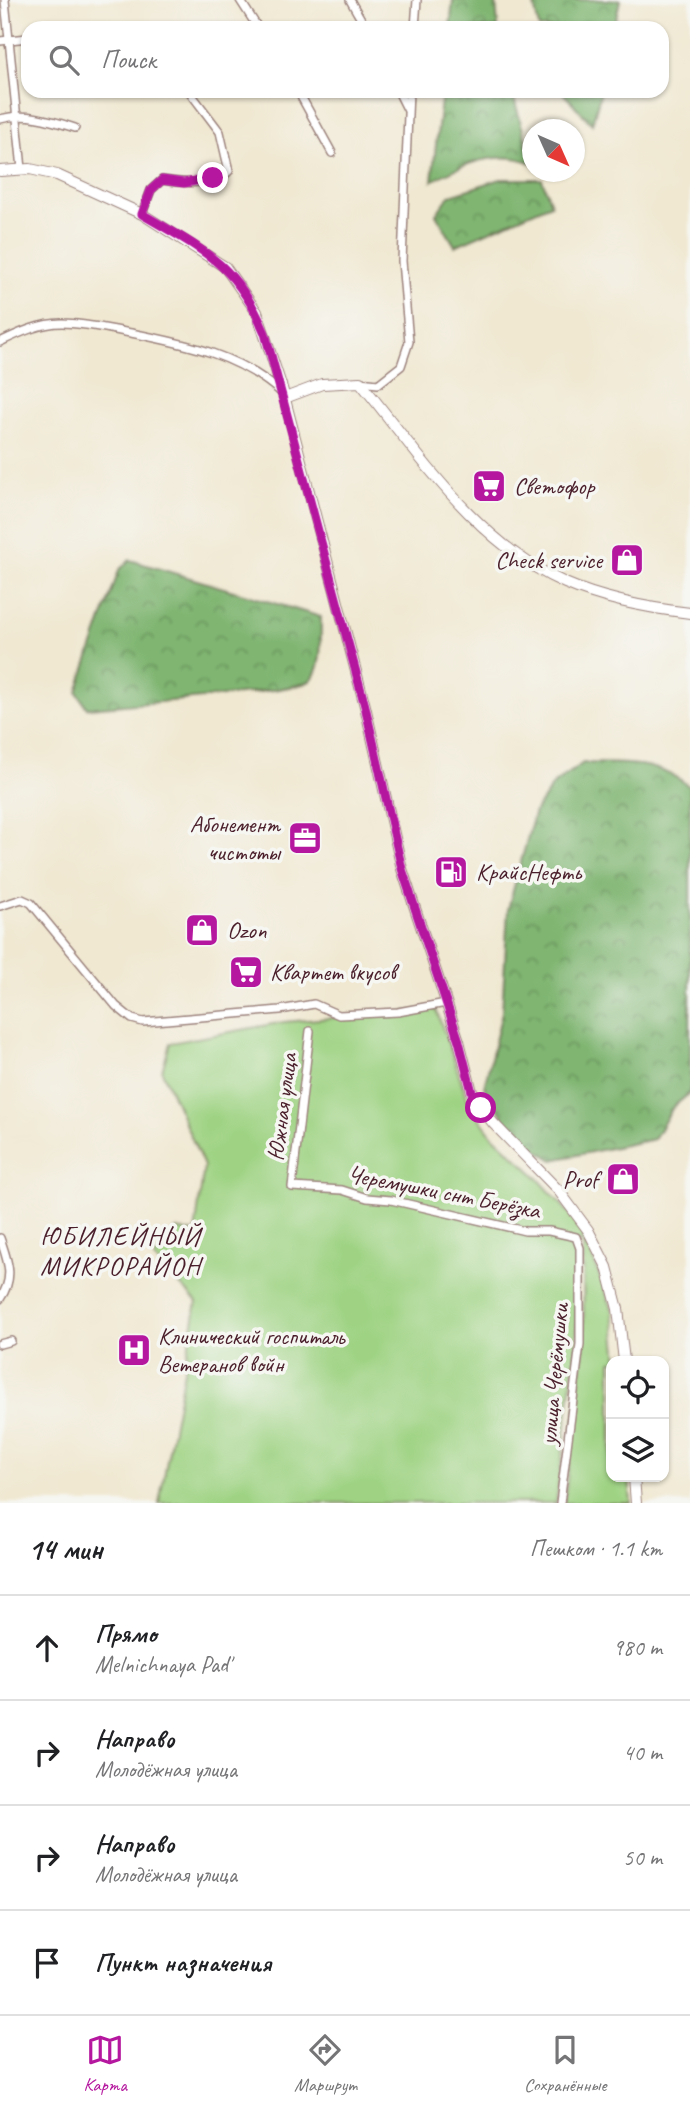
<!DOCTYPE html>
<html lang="ru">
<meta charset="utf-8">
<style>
body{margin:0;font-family:Caveat,sans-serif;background:#f6f6f6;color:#202124}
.controls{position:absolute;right:21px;bottom:21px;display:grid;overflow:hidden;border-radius:14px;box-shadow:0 2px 5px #0004}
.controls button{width:63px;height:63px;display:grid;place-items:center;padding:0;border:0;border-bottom:2px solid #e0e0e0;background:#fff;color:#202124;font:35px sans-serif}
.compass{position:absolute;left:522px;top:119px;width:63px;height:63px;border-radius:50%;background:#fff;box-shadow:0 2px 5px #0004;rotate:135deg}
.stop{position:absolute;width:21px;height:21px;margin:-16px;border:5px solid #b5179e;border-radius:50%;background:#fff}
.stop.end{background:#b5179e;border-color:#fff;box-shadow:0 2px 7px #0008}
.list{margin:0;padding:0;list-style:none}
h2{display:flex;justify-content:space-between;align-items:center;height:91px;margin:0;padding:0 28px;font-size:30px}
h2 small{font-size:23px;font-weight:400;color:#757577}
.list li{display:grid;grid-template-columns:46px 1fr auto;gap:21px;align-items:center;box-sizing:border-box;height:105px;padding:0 28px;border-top:2px solid #e0e0e0}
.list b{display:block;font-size:26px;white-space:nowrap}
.list p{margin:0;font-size:23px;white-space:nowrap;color:#757577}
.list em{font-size:23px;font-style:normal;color:#757577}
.icon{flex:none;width:38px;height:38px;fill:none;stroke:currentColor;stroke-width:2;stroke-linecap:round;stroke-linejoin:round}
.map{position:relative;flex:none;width:690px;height:1503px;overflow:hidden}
.search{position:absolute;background:#fff;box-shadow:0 2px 5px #0004;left:21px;right:21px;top:21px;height:77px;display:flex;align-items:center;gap:18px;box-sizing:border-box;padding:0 24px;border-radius:21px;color:#757577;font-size:26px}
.sheet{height:511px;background:#fff}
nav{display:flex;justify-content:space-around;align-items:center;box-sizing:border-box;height:98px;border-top:2px solid #e0e0e0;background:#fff;font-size:19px;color:#757577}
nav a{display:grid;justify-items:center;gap:4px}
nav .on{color:#b5179e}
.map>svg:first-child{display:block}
.green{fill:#9fd383;stroke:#747957;stroke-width:2}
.forest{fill:url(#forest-crowns);stroke:#646a4e;stroke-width:2}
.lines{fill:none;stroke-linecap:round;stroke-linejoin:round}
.minor-casing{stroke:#9d847e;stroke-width:10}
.tertiary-casing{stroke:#9d847e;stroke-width:12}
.minor{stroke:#fff;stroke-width:7}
.tertiary{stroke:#fff;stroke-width:10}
.route{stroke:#b5179e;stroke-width:9}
.labels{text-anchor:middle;stroke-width:7;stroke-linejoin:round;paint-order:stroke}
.poi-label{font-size:24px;fill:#4a1f2b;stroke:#f6f6f2;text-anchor:start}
.street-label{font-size:24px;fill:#4a1f2b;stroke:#f6f6f2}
.neighbourhood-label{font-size:26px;letter-spacing:2px;fill:#4a1f2b;stroke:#f6f6f2}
</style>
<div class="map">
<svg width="690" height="1503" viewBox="0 0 690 1503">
<defs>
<pattern id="forest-crowns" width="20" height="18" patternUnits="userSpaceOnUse" patternTransform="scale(1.75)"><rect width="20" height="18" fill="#7fb571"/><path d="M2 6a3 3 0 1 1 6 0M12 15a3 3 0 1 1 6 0" fill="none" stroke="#6a935d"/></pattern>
</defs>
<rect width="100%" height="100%" fill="#f6f6f2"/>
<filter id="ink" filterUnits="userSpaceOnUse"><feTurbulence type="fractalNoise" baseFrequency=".0143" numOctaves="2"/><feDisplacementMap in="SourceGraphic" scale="14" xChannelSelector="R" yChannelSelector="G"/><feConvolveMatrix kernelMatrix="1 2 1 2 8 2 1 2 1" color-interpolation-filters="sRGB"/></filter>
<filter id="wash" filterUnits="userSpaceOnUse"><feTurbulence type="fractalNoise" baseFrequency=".00686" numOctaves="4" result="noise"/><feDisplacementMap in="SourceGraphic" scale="28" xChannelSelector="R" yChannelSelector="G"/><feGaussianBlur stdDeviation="1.57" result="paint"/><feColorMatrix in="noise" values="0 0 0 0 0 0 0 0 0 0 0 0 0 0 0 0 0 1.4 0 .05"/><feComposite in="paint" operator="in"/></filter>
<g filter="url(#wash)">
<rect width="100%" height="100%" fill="#f0e8d1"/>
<polygon class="green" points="436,1009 470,1106 492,1135 534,1174 570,1214 584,1236 613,1311 618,1361 611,1361 611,1477 629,1477 631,1503 564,1503 584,1347 583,1238 576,1249 577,1343 556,1503 159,1503 197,1302 154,1258 176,1229 195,1233 204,1166 162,1071 170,1043 284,1022"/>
<g class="forest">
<polygon points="453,0 496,0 498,28 450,28"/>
<polygon points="533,0 620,0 614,28 539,28"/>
<path d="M442,91H512L532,163C499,149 462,164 432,181Z"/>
<polygon points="561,91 601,91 592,124"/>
<polygon points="501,179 542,179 551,204 455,246 436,214 450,195"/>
<path d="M130,560L321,617C320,635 324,666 311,680C300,693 118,705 87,708L77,692L119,570Z"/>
<path d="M583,763C625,764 656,759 690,787V1093L673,1107L654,1139L553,1160C521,1141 502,1119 484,1087L502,1012L508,909L535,811L554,784Z"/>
</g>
</g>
<g filter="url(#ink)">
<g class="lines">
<g class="minor-casing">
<g id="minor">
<polyline points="5,0 22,169"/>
<polyline points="240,0 258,28"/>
<polyline points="350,0 366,28"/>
<polyline points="415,28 417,0"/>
<polyline points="0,41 28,38"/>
<polyline points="298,91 332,153"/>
<polyline points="398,91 407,109"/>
<path d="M0,119C26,112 50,120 75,128"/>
<path d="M142,214L151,190L162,180C180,183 216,186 229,171L220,132L189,91"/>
<path d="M0,342C19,333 40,323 62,323C85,323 108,329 131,333C187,344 241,355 284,395"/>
<polyline points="360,382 378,384 401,366 409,342 402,261 409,91"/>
<polyline points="0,906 22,899 31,903 116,1006 132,1019 143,1022 280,1010 314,1004 339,1015 398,1012 446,1003"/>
<polyline points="310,1031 292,1187 342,1190 367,1198 391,1200 525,1231 549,1231 576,1237 580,1248 580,1344 560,1503"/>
<path d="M0,1238C8,1262 15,1277 0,1299"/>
<polyline points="0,1344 11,1341"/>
</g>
</g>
<g class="tertiary-casing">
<g id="tertiary">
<polyline points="0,171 30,169 57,175 142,214 225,267 257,312 282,388 365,706 402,869 459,1041 473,1096 493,1123 559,1191 588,1230 607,1267 618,1309 624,1361"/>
<path d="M285,398L322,384L360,382C419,454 476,543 565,583C604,600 648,608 690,613"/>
<polyline points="634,1477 636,1503"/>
</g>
</g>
<use href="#minor" class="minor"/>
<use href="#tertiary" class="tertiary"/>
</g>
</g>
<g class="lines" filter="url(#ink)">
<path class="route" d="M213,178L184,183L162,180L151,190L142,214C203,250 237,264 265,333L365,706L402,869L459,1041L473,1096L481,1108"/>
</g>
<defs>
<g id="supermarket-square" transform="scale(1.75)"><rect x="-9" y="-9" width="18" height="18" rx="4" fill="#b5179e" stroke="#f6f6f2"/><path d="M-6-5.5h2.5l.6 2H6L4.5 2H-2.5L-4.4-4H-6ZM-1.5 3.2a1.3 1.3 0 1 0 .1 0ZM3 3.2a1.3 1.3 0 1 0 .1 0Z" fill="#fff"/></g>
<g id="shop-square" transform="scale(1.75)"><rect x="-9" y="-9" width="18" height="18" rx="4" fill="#b5179e" stroke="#f6f6f2"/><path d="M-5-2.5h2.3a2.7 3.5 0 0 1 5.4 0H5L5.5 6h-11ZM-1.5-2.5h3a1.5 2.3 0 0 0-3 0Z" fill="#fff"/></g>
<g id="office-square" transform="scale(1.75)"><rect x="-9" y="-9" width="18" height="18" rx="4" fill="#b5179e" stroke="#f6f6f2"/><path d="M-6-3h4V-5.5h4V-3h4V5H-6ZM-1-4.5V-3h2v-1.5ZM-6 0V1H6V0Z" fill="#fff"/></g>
<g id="fuel-square" transform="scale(1.75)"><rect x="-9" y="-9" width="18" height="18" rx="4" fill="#b5179e" stroke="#f6f6f2"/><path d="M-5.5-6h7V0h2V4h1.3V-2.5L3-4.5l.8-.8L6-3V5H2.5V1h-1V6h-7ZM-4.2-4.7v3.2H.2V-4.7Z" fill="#fff"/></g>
<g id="hospital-square" transform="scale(1.75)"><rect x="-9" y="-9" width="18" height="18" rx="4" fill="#b5179e" stroke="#f6f6f2"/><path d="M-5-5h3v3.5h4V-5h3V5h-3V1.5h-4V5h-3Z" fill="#fff"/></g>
</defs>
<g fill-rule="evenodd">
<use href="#supermarket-square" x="489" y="486"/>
<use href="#shop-square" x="627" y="560"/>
<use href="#office-square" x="305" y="838"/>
<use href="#fuel-square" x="451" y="872"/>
<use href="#shop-square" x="202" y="930"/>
<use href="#supermarket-square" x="246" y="972"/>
<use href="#shop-square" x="623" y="1179"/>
<use href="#hospital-square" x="134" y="1350"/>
</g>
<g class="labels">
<g class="poi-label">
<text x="514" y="494">Светофор</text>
<text x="602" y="568" text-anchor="end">Check service</text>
<text x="280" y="832" text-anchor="end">Абонемент<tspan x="280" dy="28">чистоты</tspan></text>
<text x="476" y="880">КрайсНефть</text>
<text x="227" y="938">Ozon</text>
<text x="270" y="980">Квартет вкусов</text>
<text x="598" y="1187" text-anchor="end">Prof</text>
<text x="158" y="1344">Клинический госпиталь<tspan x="158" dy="28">Ветеранов войн</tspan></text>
</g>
<g class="street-label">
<text transform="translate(282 1107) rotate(-83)" y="8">Южная улица</text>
<text transform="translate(444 1192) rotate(11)" y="8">Черемушки снт Берёзка</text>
<text transform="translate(554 1374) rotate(-85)" y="8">улица Черёмушки</text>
</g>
<g class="neighbourhood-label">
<text x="121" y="1245">ЮБИЛЕЙНЫЙ<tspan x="121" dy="30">МИКРОРАЙОН</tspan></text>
</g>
</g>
</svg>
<div class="controls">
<button><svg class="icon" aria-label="locate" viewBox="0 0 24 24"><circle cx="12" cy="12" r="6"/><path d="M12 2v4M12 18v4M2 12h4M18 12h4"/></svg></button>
<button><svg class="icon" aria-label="layers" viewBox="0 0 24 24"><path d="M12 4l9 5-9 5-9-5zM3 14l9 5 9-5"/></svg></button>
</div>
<svg class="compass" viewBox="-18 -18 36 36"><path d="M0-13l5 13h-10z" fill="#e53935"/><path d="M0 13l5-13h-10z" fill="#757577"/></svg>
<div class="stop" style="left:481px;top:1108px"></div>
<div class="stop end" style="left:213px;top:178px"></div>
<div class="search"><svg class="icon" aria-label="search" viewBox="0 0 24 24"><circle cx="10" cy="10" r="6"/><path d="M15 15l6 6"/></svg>Поиск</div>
</div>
<section class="sheet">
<h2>14 мин<small>Пешком · 1.1 km</small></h2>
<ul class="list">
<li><svg class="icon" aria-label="ahead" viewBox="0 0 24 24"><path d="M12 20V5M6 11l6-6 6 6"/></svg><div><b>Прямо</b><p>Melnichnaya Pad'</p></div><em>980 m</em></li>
<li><svg class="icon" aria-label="right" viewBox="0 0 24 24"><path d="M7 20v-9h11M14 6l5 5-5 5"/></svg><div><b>Направо</b><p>Молодёжная улица</p></div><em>40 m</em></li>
<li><svg class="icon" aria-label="right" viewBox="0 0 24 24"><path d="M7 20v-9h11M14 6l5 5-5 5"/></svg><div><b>Направо</b><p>Молодёжная улица</p></div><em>50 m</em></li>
<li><svg class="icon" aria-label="arrive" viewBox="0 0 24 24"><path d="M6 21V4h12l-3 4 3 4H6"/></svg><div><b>Пункт назначения</b></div></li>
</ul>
</section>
<nav>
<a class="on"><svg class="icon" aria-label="map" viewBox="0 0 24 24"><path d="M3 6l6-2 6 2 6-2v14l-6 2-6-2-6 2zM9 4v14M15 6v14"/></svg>Карта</a>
<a><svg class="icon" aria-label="directions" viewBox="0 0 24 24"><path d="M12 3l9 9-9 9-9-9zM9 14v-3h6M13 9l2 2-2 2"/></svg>Маршрут</a>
<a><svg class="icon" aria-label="saved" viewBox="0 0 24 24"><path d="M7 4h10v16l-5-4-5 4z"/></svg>Сохранённые</a>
</nav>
